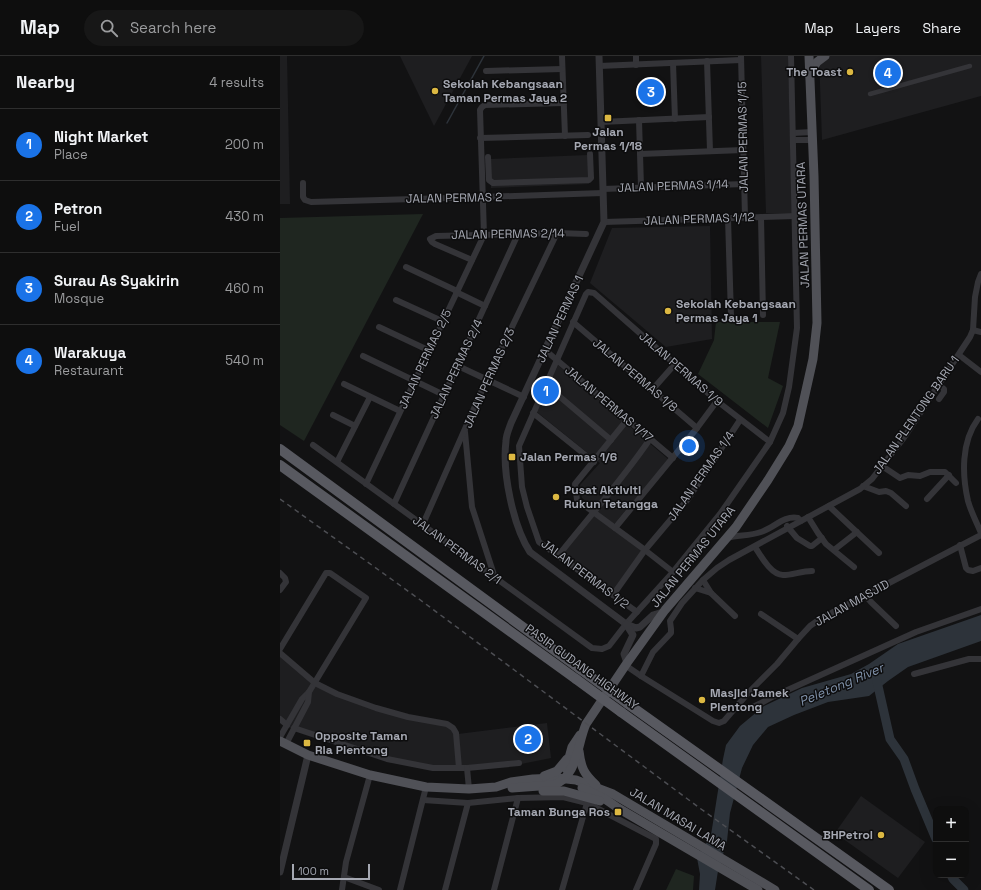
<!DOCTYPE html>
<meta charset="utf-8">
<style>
body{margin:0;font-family:"Space Grotesk",sans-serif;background:#171717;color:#f1f3f6}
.controls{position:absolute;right:12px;bottom:12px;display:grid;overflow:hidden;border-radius:8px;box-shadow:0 4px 16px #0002}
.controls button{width:36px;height:36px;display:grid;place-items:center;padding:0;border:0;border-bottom:1px solid #2e2e2e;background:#0e0e0e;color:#f1f3f6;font:20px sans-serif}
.scale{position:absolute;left:12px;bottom:10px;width:78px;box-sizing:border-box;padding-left:4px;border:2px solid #a5a8b2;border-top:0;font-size:11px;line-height:14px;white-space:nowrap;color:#a5a8b2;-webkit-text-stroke:3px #0d0d0e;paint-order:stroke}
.you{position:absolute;left:409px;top:390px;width:14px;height:14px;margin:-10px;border:3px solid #fff;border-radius:50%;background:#1a73e8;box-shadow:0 0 0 6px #1a73e833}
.badge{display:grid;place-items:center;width:26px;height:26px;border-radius:50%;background:#1a73e8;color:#fff;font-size:13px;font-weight:700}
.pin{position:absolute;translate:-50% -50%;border:2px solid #fff;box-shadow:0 1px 4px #0006}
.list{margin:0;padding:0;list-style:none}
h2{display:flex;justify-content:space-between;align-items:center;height:52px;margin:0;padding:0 16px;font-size:17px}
h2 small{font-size:13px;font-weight:400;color:#9b9c9e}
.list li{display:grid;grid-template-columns:26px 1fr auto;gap:12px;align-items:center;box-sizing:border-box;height:72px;padding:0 16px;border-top:1px solid #2e2e2e}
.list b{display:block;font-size:15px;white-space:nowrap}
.list p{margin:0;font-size:13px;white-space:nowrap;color:#9b9c9e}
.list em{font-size:13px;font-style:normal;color:#9b9c9e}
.icon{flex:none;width:22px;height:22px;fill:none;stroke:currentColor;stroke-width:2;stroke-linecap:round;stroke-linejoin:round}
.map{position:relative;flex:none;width:701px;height:834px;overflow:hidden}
header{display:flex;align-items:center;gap:24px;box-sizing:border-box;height:56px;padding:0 20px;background:#0e0e0e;border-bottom:1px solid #2e2e2e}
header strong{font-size:19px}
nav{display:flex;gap:22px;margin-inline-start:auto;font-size:14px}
.search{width:280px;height:36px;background:#171717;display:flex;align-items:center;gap:10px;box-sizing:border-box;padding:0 14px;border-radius:22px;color:#9b9c9e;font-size:15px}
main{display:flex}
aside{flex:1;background:#0e0e0e}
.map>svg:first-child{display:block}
.built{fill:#1e1e20}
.green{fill:#1f2620}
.water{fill:#2d333a}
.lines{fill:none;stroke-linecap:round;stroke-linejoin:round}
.stream{stroke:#2d333a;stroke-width:1.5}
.river{stroke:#2d333a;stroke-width:9}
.pedestrian{stroke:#343438;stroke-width:4.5}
.minor{stroke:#343438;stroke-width:6}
.tertiary{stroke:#343438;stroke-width:7}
.primary{stroke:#505157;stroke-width:9}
.trunk{stroke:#585960;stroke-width:10}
.rail{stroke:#4d4e53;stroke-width:1.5;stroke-dasharray:5 4;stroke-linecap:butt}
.trunk-bridge{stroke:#585960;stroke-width:10}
.poi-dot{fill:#dcb842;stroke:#0d0d0e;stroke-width:1.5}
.labels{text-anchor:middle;stroke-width:3;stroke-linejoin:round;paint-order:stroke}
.poi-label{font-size:12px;font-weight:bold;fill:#a5a8b2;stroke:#0d0d0e;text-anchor:start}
.street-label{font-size:12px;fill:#a5a8b2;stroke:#0d0d0e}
.water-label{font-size:13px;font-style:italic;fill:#8092aa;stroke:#0d0d0e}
</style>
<header>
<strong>Map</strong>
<div class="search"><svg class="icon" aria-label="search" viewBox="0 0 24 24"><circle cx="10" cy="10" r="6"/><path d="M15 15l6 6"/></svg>Search here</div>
<nav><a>Map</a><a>Layers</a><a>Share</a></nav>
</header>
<main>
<aside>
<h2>Nearby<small>4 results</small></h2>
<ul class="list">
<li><span class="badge">1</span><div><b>Night Market</b><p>Place</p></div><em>200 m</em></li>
<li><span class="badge">2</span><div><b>Petron</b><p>Fuel</p></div><em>430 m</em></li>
<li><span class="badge">3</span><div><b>Surau As Syakirin</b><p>Mosque</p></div><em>460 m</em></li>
<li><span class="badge">4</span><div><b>Warakuya</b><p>Restaurant</p></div><em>540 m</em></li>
</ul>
</aside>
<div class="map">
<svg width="701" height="834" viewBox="0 0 701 834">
<rect width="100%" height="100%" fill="#121213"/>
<g class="built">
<polygon points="0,0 7,0 10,148 0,148"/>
<polygon points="120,0 192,0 154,70"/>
<polygon points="481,0 508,0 512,157 486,157"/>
<polygon points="539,0 701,0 701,40 542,84"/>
<polygon points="308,99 309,128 211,132 210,103"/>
<polygon points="430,170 432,283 386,291 310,227 332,172"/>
<polygon points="278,309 388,403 331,472 364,497 335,537 280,498 314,451 302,442 300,429 320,407 257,356"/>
<polygon points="0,594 38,627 61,637 99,651 129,659 167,666 178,678 267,667 271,702 236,709 152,714 15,675 0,666"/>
<polygon points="581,740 645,786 618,822 555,777"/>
</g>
<g class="green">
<polygon points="143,158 24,385 0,369 0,162"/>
<polygon points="436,266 500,266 488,322 503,330 488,372 418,318 434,284"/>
<polygon points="396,813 414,820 413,834 386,834"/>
</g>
<polygon class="water" points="701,559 701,585 628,611 608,625 589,640 548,646 514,659 488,671 473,689 462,712 450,757 447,785 438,815 435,834 419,834 420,818 417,802 431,779 443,703 446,689 460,670 484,650 522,632 571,618 589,608 618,588"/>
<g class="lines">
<polyline class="stream" points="167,67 204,0"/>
<g class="river">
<polyline points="596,621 610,683 624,703 635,733 656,783"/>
<polyline points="671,819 673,823 684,834"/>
</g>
<polyline class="pedestrian" points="590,38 690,10"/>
<g class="minor">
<polyline points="282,0 285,80"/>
<polyline points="356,0 356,9"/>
<polyline points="461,0 465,161"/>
<polyline points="427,5 430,95"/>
<polyline points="393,7 395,63"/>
<polyline points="319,10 461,4"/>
<polyline points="206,15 282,13"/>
<polyline points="359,64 361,131"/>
<polyline points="321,66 429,61"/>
<polyline points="513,77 532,76"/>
<polyline points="200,82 308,79"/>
<polyline points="514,84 532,84"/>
<polyline points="360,98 463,94"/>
<polyline points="208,101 209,124 213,127 309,124 311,122 310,98"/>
<polyline points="23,127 23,141 25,144 31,146 203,141 323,137"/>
<polyline points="323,133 464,128"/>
<polyline points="481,161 483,259"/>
<polyline points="448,162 451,260"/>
<polyline points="324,166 515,160"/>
<polyline points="192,204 155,188 152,186 150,183 156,180 277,177 306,178"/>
<polyline points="126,211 177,235"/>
<polyline points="176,236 205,250"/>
<polyline points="116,244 162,265"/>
<polyline points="293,266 417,372"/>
<polyline points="99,271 148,294"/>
<polyline points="693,274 701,276"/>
<polyline points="265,294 393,402"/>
<polyline points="679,299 701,316"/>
<polyline points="83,300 164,339"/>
<polyline points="178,310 244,341"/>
<polyline points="64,328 120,355"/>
<polyline points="266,329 331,384"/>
<polyline points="659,329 664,333 664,336 659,343"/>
<polyline points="372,334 395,308"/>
<polyline points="253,357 314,406"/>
<polyline points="53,359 75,370"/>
<path d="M698,363C681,386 682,419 688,445C691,456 697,467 701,477"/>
<polyline points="347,364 295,428 297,444 365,494 393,516"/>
<polyline points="185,376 192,451 215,522"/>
<polyline points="33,389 312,592 322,593 329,590 346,568 393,516 440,458 490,386 503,357 509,331 517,272 511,0"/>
<polyline points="57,406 90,341"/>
<polyline points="602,410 620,422 628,419 640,420 650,416 665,416 676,427"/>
<polyline points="86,428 204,179 200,54 202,51 205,49 284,47"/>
<polyline points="583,430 599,436 606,435 611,437 626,450"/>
<polyline points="647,443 669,419"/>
<polyline points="114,448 238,178"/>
<polyline points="549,450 599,497"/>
<polyline points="528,461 538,477 546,488 574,511"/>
<polyline points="143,468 207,323 277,177"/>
<polyline points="507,470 517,482 530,490 532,490 542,482"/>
<polyline points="335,472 417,372 437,345"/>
<path d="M447,482C458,479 470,480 481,476C494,472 504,459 518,462L521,465"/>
<polyline points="680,489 686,512 688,514 693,515 701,512"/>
<path d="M475,491C481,500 491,519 503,519C513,519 521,515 532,515"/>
<polyline points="554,494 577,476"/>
<path d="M278,500C309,461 342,424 370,383"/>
<polyline points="0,517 5,522 6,526 0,534"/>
<polyline points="423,524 431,537 455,560"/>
<polyline points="415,532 431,537"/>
<polyline points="333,539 365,494 408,443 460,364"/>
<polyline points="585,539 591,546 616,570"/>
<polyline points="357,556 259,486 247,451 242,431 239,390 306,238 308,236 314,237 437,345 490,386"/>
<polyline points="481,558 518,583"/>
<polyline points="0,593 46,517 50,517 86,542 29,636 22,643 0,681"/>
<polyline points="0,597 35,627 57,638 96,652 128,661 167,668 173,672 176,677 179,712"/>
<polyline points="345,609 361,620 433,665 439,667 444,665 469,636 497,608 518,583 530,570 540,563 701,479"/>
<polyline points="634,618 689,603 701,603"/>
<polyline points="361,620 373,596 391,577 391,573 390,565 402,547 423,524 437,512 449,504 580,433 592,423 623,383 690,281 693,274 695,241 698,226 701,218"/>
<path d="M456,651C469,656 481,647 492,641L636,576L701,553"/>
<polyline points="0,663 7,669"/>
<polyline points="14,672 107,703 153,712 187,712 239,707"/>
<polyline points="6,688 28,646 29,636"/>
<polyline points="187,712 189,733"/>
<polyline points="143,744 188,747 238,742 283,741 307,747 376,783 376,788 356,834"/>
<polyline points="64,821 99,834"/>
<polyline points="62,834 66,806 90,719"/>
<polyline points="120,834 146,731"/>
<polyline points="165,834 188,747"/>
<polyline points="214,834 238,742"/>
<polyline points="282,834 307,747"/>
</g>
<g class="tertiary">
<path d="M319,0L324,166L231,367C229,373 226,379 226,385C222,416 233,470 250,496L346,568L356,572L360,571L373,559L383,556"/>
<polyline points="346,568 353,579 344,598 347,607"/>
<polyline points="0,816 28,699"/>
</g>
<g class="primary">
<polyline points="529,19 537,6 545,0"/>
<polyline points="0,685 28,699 90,719 146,731 189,733 216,731 231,726 253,723 277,722 296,724 333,738 495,834"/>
<path d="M299,695C301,712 304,718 316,729"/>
<polyline points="286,713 292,691 300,679"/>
<polyline points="264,720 277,715 287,703"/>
<path d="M232,732L273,729C298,721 297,688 306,668L347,607L385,554L456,471L488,424L509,390L518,370L533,303L537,267L534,120L529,0"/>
<polyline points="302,732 325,743 338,752 478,834"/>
<polyline points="263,735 284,735 320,745"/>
</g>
<g class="trunk">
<polyline points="0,393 300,613"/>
<polyline points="0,409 296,623"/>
<polyline points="348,648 609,834"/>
<polyline points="341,656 589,834"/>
</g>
<polyline class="rail" points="0,443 139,543 421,753 534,834"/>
<g class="trunk-bridge">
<polyline points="300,613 348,648"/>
<polyline points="296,623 341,656"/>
</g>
</g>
<g class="poi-dot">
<circle cx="570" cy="16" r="4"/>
<circle cx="155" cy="35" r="4"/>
<rect x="324" y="58" width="8" height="8" rx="2"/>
<circle cx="388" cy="255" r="4"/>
<rect x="228" y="397" width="8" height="8" rx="2"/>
<circle cx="276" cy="441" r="4"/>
<circle cx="422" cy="644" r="4"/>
<rect x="23" y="683" width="8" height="8" rx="2"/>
<rect x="334" y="752" width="8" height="8" rx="2"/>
<circle cx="601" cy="779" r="4"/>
</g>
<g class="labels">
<g class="poi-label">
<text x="562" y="20" text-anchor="end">The Toast</text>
<text x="163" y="32">Sekolah Kebangsaan<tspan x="163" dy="14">Taman Permas Jaya 2</tspan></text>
<text x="328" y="80" text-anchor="middle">Jalan<tspan x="328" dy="14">Permas 1/18</tspan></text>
<text x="396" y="252">Sekolah Kebangsaan<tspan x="396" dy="14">Permas Jaya 1</tspan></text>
<text x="240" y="405">Jalan Permas 1/6</text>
<text x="284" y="438">Pusat Aktiviti<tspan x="284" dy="14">Rukun Tetangga</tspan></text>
<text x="430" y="641">Masjid Jamek<tspan x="430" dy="14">Plentong</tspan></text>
<text x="35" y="684">Opposite Taman<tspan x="35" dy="14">Ria Plentong</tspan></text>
<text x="330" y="760" text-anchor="end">Taman Bunga Ros</text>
<text x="593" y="783" text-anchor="end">BHPetrol</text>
</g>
<g class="street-label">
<text transform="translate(463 81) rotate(-91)" y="4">JALAN PERMAS 1/15</text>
<text transform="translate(393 130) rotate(-2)" y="4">JALAN PERMAS 1/14</text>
<text transform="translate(174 142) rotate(-1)" y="4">JALAN PERMAS 2</text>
<text transform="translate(419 163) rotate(-2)" y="4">JALAN PERMAS 1/12</text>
<text transform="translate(523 169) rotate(-92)" y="4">JALAN PERMAS UTARA</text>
<text transform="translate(228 178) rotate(-1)" y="4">JALAN PERMAS 2/14</text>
<text transform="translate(280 263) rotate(-65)" y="4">JALAN PERMAS 1</text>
<text transform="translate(145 303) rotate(-65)" y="4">JALAN PERMAS 2/5</text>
<text transform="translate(176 313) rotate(-65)" y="4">JALAN PERMAS 2/4</text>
<text transform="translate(401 313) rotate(41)" y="4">JALAN PERMAS 1/9</text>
<text transform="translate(355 319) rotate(40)" y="4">JALAN PERMAS 1/8</text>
<text transform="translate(209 322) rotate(-66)" y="4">JALAN PERMAS 2/3</text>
<text transform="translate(329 348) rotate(40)" y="4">JALAN PERMAS 1/17</text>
<text transform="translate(636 359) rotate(-55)" y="4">JALAN PLENTONG BARU 1</text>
<text transform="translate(421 420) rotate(-55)" y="4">JALAN PERMAS 1/4</text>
<text transform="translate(177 494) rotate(36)" y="4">JALAN PERMAS 2/1</text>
<text transform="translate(413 501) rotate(-51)" y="4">JALAN PERMAS UTARA</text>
<text transform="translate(305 518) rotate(37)" y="4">JALAN PERMAS 1/2</text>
<text transform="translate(572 547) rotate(-29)" y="4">JALAN MASJID</text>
<text transform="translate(302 611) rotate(36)" y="4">PASIR GUDANG HIGHWAY</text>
<text transform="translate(398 763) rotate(31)" y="4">JALAN MASAI LAMA</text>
</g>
<g class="water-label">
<text transform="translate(561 628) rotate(-23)" y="5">Peletong River</text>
</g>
</g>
</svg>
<div class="controls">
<button>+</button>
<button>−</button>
</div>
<div class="scale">100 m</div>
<div class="you"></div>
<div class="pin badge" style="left:266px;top:335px">1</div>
<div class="pin badge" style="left:248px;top:683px">2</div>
<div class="pin badge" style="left:371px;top:36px">3</div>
<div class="pin badge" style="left:608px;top:17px">4</div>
</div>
</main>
